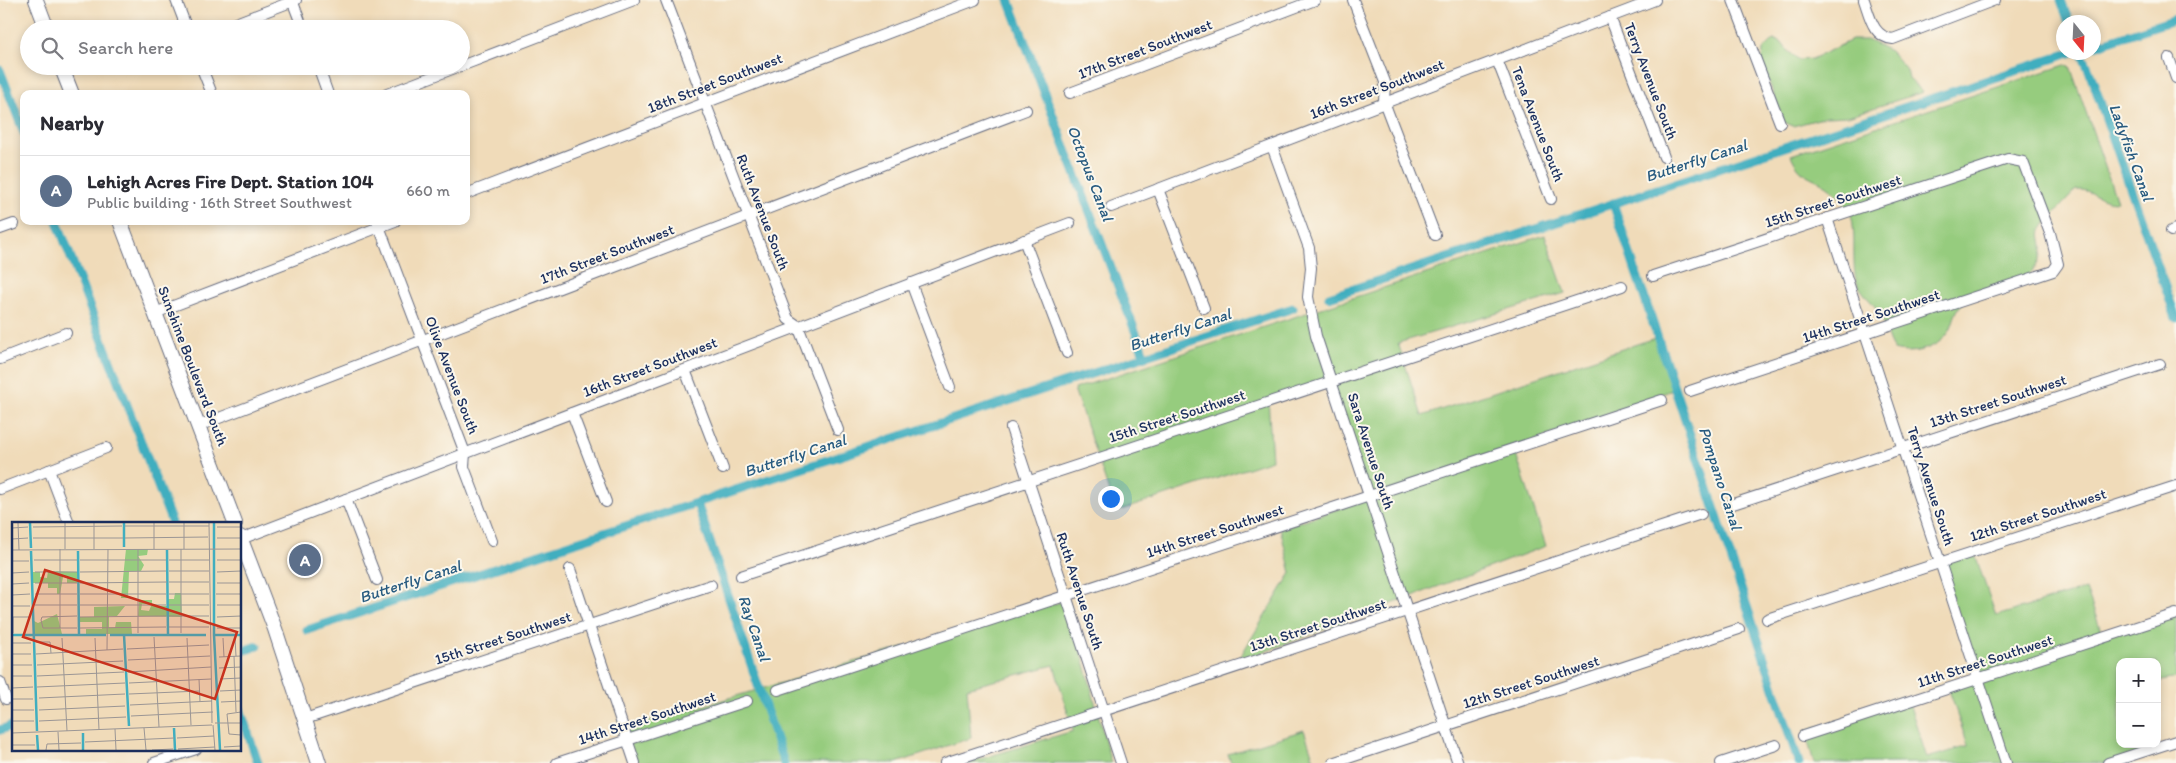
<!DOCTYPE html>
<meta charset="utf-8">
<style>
body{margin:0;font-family:Itim,sans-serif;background:#f2f2f3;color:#2b2b33}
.controls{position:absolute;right:15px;bottom:15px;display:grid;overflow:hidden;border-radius:10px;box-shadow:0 2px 8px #0003}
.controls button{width:45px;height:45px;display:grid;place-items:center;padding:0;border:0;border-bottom:1px solid #e1e1e2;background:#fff;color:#2b2b33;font:25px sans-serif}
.compass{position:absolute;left:2056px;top:15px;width:45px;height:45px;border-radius:50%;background:#fff;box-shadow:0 2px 8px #0003;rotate:162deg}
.you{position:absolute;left:1110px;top:498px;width:18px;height:18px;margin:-12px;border:4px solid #fff;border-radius:50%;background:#1a73e8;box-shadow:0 0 0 8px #1a73e833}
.badge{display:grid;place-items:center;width:32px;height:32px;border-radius:50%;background:#111827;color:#fff;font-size:16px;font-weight:700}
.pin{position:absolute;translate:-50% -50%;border:2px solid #fff;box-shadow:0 1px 5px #0006}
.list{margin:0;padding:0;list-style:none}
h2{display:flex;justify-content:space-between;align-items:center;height:65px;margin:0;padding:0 20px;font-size:21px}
h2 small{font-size:16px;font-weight:400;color:#7c7c81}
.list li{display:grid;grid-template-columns:32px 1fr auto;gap:15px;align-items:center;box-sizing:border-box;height:70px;padding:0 20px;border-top:1px solid #e1e1e2}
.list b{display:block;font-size:19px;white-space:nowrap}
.list p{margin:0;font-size:16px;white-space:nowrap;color:#7c7c81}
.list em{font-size:16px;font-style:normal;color:#7c7c81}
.icon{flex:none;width:28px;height:28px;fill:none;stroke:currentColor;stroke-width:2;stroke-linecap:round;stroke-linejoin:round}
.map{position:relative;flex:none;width:2176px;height:763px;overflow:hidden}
.search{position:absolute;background:#fff;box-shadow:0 2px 8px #0003;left:20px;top:20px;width:450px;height:55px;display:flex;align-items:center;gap:12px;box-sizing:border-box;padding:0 18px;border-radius:28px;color:#7c7c81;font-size:19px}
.panel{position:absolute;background:#fff;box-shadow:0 2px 8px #0003;left:20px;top:90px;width:450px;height:135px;border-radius:10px}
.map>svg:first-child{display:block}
.green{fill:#96cc7e;stroke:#587e6e}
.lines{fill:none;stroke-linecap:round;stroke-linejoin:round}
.canal{stroke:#41aebf;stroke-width:9}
.street-casing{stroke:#666b7e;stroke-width:12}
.secondary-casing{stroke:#666b7e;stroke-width:16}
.street{stroke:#fff;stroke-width:10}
.secondary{stroke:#fff;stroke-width:14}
.labels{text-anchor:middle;stroke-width:4;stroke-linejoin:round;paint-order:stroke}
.street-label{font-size:15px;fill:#1b2f5e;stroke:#fbf7ec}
.water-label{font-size:16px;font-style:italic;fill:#285b80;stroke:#fbf7ec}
.inset-river{fill:none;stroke:#41aebf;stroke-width:2.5}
.inset-road{fill:none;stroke:#9b9695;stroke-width:1}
.view{fill:#c8321e;fill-opacity:0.15;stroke:#c8321e;stroke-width:2.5}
.inset-edge{fill:none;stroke:#1b2f5e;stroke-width:2.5}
</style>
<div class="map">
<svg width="2176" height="763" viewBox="0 0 2176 763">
<rect width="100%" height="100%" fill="#fbf7ec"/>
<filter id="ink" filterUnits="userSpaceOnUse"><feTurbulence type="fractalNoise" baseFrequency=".02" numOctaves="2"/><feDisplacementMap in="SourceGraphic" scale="10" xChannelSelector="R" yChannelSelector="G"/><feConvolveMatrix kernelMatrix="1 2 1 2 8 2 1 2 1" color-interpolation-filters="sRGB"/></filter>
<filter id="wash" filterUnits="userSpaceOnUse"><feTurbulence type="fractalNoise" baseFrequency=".0096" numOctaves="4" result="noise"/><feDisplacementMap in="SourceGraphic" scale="20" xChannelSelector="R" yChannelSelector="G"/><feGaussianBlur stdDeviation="1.12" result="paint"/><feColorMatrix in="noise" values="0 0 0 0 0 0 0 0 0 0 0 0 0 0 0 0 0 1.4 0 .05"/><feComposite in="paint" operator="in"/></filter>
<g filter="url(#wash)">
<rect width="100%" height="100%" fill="#f0dbb9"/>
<g class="green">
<polygon points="1773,40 1781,42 1788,51 1799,60 1812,59 1852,40 1867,40 1890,51 1907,70 1909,79 1923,92 1848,116 1826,117 1793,126 1784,122 1762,63 1763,50"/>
<path d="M2065,65L2070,66L2117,201C2097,201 2094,189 2076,190C2068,199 2044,223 2041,231C2039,237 2043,243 2042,250C2042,255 2038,263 2035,268C2025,285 1981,288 1966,300C1952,311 1955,326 1946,336C1933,350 1911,355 1894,350C1886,339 1886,326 1880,314C1874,303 1860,292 1856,280C1851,260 1858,223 1848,208C1844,202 1837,193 1830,188C1813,175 1801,179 1791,155Z"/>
<polygon points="1545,235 1565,293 1398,343 1422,416 1661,336 1678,388 1514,448 1546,546 1237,662 1291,573 1280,528 1366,500 1326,381 1268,398 1272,460 1116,512 1074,389"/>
<polygon points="1974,552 1996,616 2086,589 2103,636 2176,613 2176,678 2157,682 2157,662 2120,662 2120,744 2138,744 2139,756 2116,763 1814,763 1805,731 1908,700 1927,758 1968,746 1949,690 1979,680 1940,560"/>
<polygon points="1068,600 1111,763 967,763 1073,731 1054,665 967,688 971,738 896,763 631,763 619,730"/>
<polygon points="1304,730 1315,763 1231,763 1228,754"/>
</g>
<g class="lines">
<g class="canal">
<polyline points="1009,0 1145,357"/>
<polyline points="2061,0 2069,22"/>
<polyline points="2094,46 2176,19"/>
<polyline points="2081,52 2089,70 2176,318"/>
<polyline points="0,70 24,133"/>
<polyline points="1613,203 1799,763"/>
<polyline points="57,221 172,523"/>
<polyline points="1329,297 2073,52"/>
<polyline points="697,503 784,763"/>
<polyline points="307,630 1293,308"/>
<polyline points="240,652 257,646"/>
<polyline points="240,709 258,763"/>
<polyline points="0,730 14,725"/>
</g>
</g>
</g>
<g filter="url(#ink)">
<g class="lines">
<g class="street-casing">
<g id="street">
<polyline points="176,0 187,29"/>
<polyline points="292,0 303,29"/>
<polyline points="666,0 788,319 798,326 838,430"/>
<polyline points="1353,0 1385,82 1384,102 1435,235"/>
<polyline points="1733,0 1780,123"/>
<path d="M1864,0C1870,17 1873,37 1893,39L1995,0"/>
<polyline points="1610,17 1664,157"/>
<polyline points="220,29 296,0"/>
<polyline points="2169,58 2176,78"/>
<polyline points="1497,60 1551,199"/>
<polyline points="201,66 212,94"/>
<polyline points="318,66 328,94"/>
<polyline points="461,66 634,0"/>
<polyline points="1070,93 1315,0"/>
<polyline points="387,94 460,66"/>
<polyline points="1272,146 1309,248 1311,268 1308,297 1316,336 1458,763"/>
<polyline points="1158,189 1204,308"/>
<polyline points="466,194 975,0"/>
<polyline points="1111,207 1655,0"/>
<polyline points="1827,218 2006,763"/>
<polyline points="377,221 465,453 464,467 492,541"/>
<polyline points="0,229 14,224"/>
<polyline points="2171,231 2176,229"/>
<polyline points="1024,240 1067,353"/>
<polyline points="1653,276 2008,159 2023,162 2050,233 2058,264 2053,271 1690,391"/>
<polyline points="911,283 950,387"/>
<polyline points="155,313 395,221"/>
<polyline points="0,359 66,333"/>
<polyline points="685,370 723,469"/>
<polyline points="572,413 606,502"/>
<polyline points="198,426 1026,110"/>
<polyline points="1011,428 1121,763"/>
<polyline points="49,470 69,523"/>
<polyline points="0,489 106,448"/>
<polyline points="346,499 377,580"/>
<polyline points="1730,505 2160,364"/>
<polyline points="241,539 1070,223"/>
<polyline points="570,569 635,763"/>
<polyline points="741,576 1622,286"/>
<polyline points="1767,619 2176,486"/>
<polyline points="0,682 6,699"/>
<polyline points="778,690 1662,400"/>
<polyline points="305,719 711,585"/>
<polyline points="1803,736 2176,614"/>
<polyline points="154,763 196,749"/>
<polyline points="557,763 747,701"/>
<polyline points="945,763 1701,514"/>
<polyline points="1333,763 1739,629"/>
<polyline points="1721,763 1776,745"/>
<polyline points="2108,763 2176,741"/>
</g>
</g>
<g class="secondary-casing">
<g id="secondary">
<polyline points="36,0 47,29"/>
<polyline points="61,66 72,94"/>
<polyline points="120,221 235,523"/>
<polyline points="240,537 275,629 319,763"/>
</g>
</g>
<use href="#street" class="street"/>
<use href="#secondary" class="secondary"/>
</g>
</g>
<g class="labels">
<g class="street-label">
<text transform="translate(1145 49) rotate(-21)" y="5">17th Street Southwest</text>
<text transform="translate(1651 81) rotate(69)" y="5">Terry Avenue South</text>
<text transform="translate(715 83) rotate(-21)" y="5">18th Street Southwest</text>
<text transform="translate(1377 89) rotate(-21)" y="5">16th Street Southwest</text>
<text transform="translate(1538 124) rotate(69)" y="5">Tena Avenue South</text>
<text transform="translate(1833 201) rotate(-18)" y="5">15th Street Southwest</text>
<text transform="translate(763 212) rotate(69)" y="5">Ruth Avenue South</text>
<text transform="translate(607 254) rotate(-21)" y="5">17th Street Southwest</text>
<text transform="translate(1871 316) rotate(-18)" y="5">14th Street Southwest</text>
<text transform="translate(193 366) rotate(69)" y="5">Sunshine Boulevard South</text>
<text transform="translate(650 367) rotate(-21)" y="5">16th Street Southwest</text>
<text transform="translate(452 375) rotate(69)" y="5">Olive Avenue South</text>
<text transform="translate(1998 401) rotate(-18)" y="5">13th Street Southwest</text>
<text transform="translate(1177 416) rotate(-18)" y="5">15th Street Southwest</text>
<text transform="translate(1371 451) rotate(72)" y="5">Sara Avenue South</text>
<text transform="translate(1931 486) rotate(72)" y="5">Terry Avenue South</text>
<text transform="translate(2038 515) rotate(-18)" y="5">12th Street Southwest</text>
<text transform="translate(1215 531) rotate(-18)" y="5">14th Street Southwest</text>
<text transform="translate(1080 591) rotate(72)" y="5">Ruth Avenue South</text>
<text transform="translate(1318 625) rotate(-18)" y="5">13th Street Southwest</text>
<text transform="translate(503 638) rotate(-18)" y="5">15th Street Southwest</text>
<text transform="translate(1985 661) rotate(-18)" y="5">11th Street Southwest</text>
<text transform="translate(1531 682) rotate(-18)" y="5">12th Street Southwest</text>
<text transform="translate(647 718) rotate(-18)" y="5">14th Street Southwest</text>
</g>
<g class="water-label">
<text transform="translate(2132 152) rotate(70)" y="6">Ladyfish Canal</text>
<text transform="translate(1696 160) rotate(-18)" y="6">Butterfly Canal</text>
<text transform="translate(1091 173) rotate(69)" y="6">Octopus Canal</text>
<text transform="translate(1180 329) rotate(-18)" y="6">Butterfly Canal</text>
<text transform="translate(795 455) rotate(-18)" y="6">Butterfly Canal</text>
<text transform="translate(1721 478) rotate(72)" y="6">Pompano Canal</text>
<text transform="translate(410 581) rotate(-18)" y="6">Butterfly Canal</text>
<text transform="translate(755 628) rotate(71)" y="6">Ray Canal</text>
</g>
</g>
<g transform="translate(12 522)">
<rect width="229" height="229" fill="#f0dbb9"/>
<path d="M114,27H136L135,33L126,34L132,43L129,49H117L116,76H109ZM36,49L65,50V61H55V55H51L48,72H45V66H36V61H21V50H28V55L35,56ZM163,71H169L170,95L126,94L127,78H140V82H130L129,88L137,89L139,84H156V77H162ZM113,84L105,94H97V106H103L104,100H119L120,112H74V107H90V100H66V95H82V85ZM45,92L50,112H22V99L26,101Z" fill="#96cc7e"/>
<path class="inset-river" d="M18,1L19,26M202,1V113L208,228M112,25V1M155,28L156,113M19,29L25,209M66,29L67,113M0,113H94M98,113H194M112,113L117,204M203,113H229M162,206L163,228M71,211V228M25,213L26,228"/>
<path class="inset-road" d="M6,1L7,28M53,1V27M82,1V27M142,1V27M172,1V27M197,1L200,201M229,1V27M113,4H197M21,5L110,4M205,5H229M0,6L16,5M21,16H111M113,16L196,15M205,16H229M0,17L16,16M48,27V106M126,27V111M169,27V111M0,28L229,27M22,38H65M68,38H154M157,38H197M205,38H229M0,39H17M157,49H197M23,50H65M68,50L154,49M205,50L229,49M0,51L17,50M157,60H197M23,61H65M68,61L155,60M205,61H229M0,62L17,61M23,72H65M68,72H154M157,72H197M204,72H229M0,73L18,72M23,83H65M68,83H154M157,83H197M205,83H229M0,84H18M65,94L30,95L29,98L31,106H65M157,94H197M0,95H18M1,95V111M68,95L154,94M205,95L229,94M157,105H197M68,106L154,105M205,106H229M142,115L147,205M50,116L55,209M83,116L87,208M175,116L179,203M211,116L212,135M223,116L224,134M24,120H38L39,131M0,121H19M115,127L197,123M95,128L96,27M0,132H19M24,132L111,127M222,134L224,190M207,135L229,134M116,138L198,134M0,143H20M25,143L111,139M207,146L229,145M116,150L199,145M0,154H20M25,154L112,150M187,157L188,180M208,157L229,156M117,161L199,157M25,165L113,161M0,166L21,165M208,169L229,168M117,172L188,169M27,176L113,172M0,177H21M209,180L229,179M118,183L200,179M0,188H22M27,188L113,184M229,190L215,192L217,212L229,213M119,194L201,190M0,199H22M27,199L114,195M203,201H229M201,203L203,228M132,206L134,228M103,207L104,228M46,210L47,228M0,211L200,203M165,216L202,214M73,220L162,216M0,223H23M212,225L229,224M166,227L203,225M34,228L35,222L69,221M140,228L161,227"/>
<path class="view" d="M33,48L225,110L203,177L11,115Z"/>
<rect width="229" height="229" class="inset-edge"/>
</g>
</svg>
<div class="controls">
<button>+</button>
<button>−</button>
</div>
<svg class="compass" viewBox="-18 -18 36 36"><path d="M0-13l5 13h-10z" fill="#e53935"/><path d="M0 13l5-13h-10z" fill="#7c7c81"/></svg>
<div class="you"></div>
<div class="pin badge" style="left:305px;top:560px;background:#5c6f8a">A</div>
<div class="search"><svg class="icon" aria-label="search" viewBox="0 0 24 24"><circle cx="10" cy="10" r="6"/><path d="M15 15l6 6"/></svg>Search here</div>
<section class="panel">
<h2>Nearby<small></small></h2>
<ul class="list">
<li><span class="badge" style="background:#5c6f8a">A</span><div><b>Lehigh Acres Fire Dept. Station 104</b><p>Public building · 16th Street Southwest</p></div><em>660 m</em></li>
</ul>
</section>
</div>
